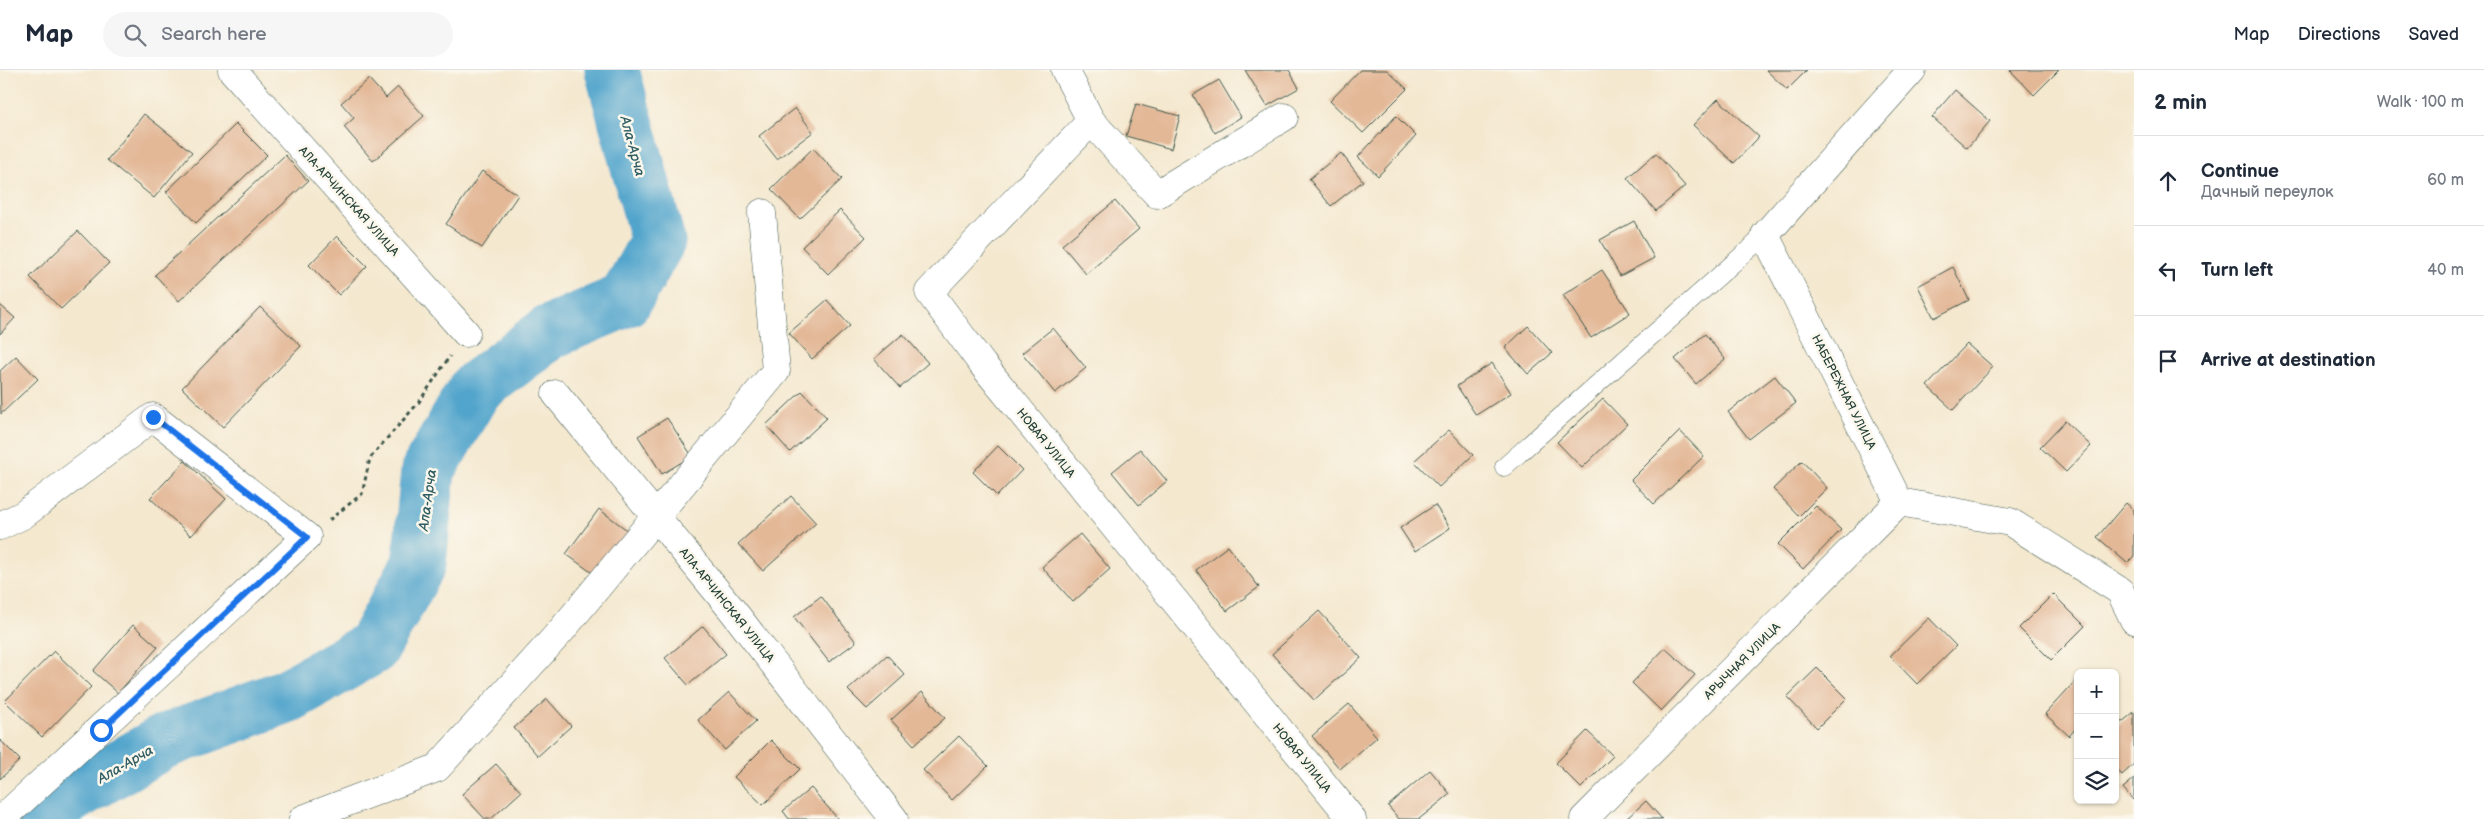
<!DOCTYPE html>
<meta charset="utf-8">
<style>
body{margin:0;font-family:"Balsamiq Sans",sans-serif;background:#f6f6f7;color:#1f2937}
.controls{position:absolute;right:15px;bottom:15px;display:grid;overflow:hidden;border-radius:8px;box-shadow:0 1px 4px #0004}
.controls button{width:45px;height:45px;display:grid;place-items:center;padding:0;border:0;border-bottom:1px solid #e0e1e3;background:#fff;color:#1f2937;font:25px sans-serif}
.stop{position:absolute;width:15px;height:15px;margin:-11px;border:4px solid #1a73e8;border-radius:50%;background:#fff}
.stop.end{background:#1a73e8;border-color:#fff;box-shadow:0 1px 5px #0008}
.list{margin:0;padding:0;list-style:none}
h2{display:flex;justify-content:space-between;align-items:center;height:65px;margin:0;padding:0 20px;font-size:21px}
h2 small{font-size:16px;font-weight:400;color:#747a83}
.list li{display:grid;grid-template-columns:32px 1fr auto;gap:15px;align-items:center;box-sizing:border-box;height:90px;padding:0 20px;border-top:1px solid #e0e1e3}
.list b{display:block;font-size:19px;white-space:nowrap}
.list p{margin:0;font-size:16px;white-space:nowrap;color:#747a83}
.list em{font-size:16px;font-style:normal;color:#747a83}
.icon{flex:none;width:28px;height:28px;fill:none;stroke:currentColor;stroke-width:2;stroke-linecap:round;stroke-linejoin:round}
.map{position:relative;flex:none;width:2134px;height:749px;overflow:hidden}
header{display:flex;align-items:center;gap:30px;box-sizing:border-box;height:70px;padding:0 25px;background:#fff;border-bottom:1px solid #e0e1e3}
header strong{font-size:24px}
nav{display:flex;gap:28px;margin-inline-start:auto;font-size:18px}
.search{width:350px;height:45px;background:#f6f6f7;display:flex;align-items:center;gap:12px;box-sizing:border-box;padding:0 18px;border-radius:28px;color:#747a83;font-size:19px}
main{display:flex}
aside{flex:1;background:#fff}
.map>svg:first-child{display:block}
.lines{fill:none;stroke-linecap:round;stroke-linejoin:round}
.river{stroke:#51a4cc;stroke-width:55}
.building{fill:#e3b897}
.service-casing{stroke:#3f574b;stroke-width:19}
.minor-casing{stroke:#3f574b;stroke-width:29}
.path{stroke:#3f574b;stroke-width:3;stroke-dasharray:4 4;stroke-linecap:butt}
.service{stroke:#fff;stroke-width:18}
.minor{stroke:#fff;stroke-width:28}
.route{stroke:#1a73e8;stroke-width:6}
.labels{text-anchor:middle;stroke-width:5;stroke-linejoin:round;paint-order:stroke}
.street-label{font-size:12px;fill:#1f3d34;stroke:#fbf7ec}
.water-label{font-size:14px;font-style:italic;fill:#2e5c62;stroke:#fbf7ec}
</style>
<header>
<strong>Map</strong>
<div class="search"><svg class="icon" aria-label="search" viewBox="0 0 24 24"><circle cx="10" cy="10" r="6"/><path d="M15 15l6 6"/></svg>Search here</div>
<nav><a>Map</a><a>Directions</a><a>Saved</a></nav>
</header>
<main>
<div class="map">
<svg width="2134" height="749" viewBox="0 0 2134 749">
<rect width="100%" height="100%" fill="#fbf7ec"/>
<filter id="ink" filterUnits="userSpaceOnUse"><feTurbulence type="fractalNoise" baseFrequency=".02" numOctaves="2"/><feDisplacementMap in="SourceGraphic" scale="10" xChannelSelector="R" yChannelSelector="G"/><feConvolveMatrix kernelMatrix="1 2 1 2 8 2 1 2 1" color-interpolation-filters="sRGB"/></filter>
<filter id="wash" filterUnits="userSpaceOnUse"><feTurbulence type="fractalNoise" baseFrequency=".0096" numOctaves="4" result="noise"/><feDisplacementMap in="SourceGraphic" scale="20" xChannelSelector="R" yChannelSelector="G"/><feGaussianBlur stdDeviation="1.12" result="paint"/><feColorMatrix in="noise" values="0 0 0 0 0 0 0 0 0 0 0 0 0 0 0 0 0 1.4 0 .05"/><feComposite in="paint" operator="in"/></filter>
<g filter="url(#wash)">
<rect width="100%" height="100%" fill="#f4e8cf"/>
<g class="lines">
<polyline class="river" points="31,749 163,672 289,625 373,577 419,494 428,400 475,319 550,262 625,230 658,171 612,0"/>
</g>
<g id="blocks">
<g class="building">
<polygon points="1245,0 1289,0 1299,18 1267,36"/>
<polygon points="1360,0 1387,0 1407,19 1363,63 1330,31"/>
<polygon points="1766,0 1807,0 1787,20"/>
<polygon points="2010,0 2059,0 2034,25"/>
<polygon points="369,9 386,28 398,17 424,46 373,91 344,57 354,48 341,33"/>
<polygon points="1219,10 1241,47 1215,63 1193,25"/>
<polygon points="1955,20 1990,51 1967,78 1932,47"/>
<polygon points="1718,29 1759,67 1734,93 1693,55"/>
<polygon points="1136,34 1180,46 1171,79 1126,66"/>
<polygon points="795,38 813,62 777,89 759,66"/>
<polygon points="144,44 192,82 154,128 107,90"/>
<polygon points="1396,46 1416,66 1378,106 1358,87"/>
<polygon points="236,54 267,85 196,153 166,122"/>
<polygon points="813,78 842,109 800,149 771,119"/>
<polygon points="1341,83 1363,111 1331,136 1309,109"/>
<polygon points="1656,83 1685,116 1656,141 1627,108"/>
<polygon points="285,85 308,111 179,231 155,205"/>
<polygon points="482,101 518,125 482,178 446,154"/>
<polygon points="1115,131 1139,159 1086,204 1062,175"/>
<polygon points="840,140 866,167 828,204 802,177"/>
<polygon points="1634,151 1654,188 1620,206 1600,170"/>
<polygon points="78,161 109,193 61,239 30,207"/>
<polygon points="337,166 367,196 339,225 309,195"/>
<polygon points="1953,197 1969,230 1934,248 1918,216"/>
<polygon points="1602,200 1630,243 1591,268 1563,225"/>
<polygon points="827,230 850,256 812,289 789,263"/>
<polygon points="0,235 15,248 0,264"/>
<polygon points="260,237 301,276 223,357 182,318"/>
<polygon points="1528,256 1552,283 1528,304 1505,278"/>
<polygon points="1053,258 1086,298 1055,323 1022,283"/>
<polygon points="903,264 928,293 900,318 874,289"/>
<polygon points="1705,264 1725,289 1696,314 1675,289"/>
<polygon points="1967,274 1993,297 1953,340 1927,316"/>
<polygon points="16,286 38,309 1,344 0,301"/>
<polygon points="1492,293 1511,323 1476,345 1457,316"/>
<polygon points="1775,306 1796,333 1749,369 1728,342"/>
<polygon points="802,321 827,348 790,382 766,355"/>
<polygon points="1603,329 1627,354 1582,398 1557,372"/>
<polygon points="667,348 692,386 662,404 638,366"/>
<polygon points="2065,351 2091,376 2066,402 2040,377"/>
<polygon points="1449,360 1473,385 1439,417 1414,391"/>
<polygon points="1680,361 1704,386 1654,434 1631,410"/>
<polygon points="998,376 1022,400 997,426 973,402"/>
<polygon points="1140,379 1167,411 1139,435 1112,402"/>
<polygon points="185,391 226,429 191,466 150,428"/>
<polygon points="1802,391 1827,418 1799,446 1773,419"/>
<polygon points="791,426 816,453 763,501 738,474"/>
<polygon points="2126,433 2134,440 2134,486 2127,493 2097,467"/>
<polygon points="1435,435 1450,458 1415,481 1400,458"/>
<polygon points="1816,436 1841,460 1803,499 1778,474"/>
<polygon points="599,439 631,463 598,507 566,484"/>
<polygon points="1080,464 1110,499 1073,532 1042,497"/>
<polygon points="1228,476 1259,517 1227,541 1196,500"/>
<polygon points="2053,524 2085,556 2051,590 2019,558"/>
<polygon points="821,526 856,572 829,592 794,547"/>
<polygon points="1319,541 1361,588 1314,630 1272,584"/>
<polygon points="1929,548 1956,576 1917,614 1890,586"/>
<polygon points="133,555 158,577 118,623 93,601"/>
<polygon points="703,556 726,584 688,615 665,588"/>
<polygon points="1665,578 1695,605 1661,641 1632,613"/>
<polygon points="54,581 91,617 42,667 5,631"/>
<polygon points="887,585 905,605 867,639 848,620"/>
<polygon points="1817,598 1847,628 1817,658 1787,627"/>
<polygon points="2078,608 2078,656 2069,666 2045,644"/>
<polygon points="729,622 756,651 725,680 698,650"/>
<polygon points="922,622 945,648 914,675 891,650"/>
<polygon points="547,629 571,656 538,686 514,658"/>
<polygon points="1349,634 1377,667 1340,699 1312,666"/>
<polygon points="2134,642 2134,694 2122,705 2115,697 2115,658"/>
<polygon points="1587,661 1613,686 1581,718 1556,693"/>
<polygon points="959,666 988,696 952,730 923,700"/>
<polygon points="0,670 20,690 0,709"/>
<polygon points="771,670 800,699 763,735 734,707"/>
<polygon points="496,694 521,722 491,749 485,749 462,724"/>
<polygon points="1430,700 1450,724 1419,749 1399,749 1388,736"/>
<polygon points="2134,709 2134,731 2123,718"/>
<polygon points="811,718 838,749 789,749 783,741"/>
<polygon points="1646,731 1662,749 1626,749"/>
</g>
</g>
</g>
<g filter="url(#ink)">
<use href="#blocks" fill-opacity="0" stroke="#3f574b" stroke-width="1"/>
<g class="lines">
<g class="service-casing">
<polyline id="service" points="1504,397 1765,165"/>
</g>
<g class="minor-casing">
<g id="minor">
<polyline points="232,0 466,263"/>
<polyline points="1065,0 1091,51 929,222 983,295 1352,749"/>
<polyline points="1912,0 1765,165 1899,432 2010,452 2120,521 2134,550"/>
<polyline points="1091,51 1157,124 1284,47"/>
<polyline points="556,324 733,541 894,749"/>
<polyline points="0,456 23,445 153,347 307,467 2,749"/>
<polyline points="303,749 437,698 561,561 776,301 762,143"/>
<polyline points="1584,749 1899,432"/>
</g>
</g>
<polyline class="path" points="329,450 362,424 370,388 419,332 450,286"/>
<use href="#service" class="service"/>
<use href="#minor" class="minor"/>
</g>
</g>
<g class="lines" filter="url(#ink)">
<polyline class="route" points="101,660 307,467 153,347"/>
</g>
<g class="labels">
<g class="street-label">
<text transform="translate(349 131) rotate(48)" y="4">АЛА-АРЧИНСКАЯ УЛИЦА</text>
<text transform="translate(1844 322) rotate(63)" y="4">НАБЕРЕЖНАЯ УЛИЦА</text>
<text transform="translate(1046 373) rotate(51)" y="4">НОВАЯ УЛИЦА</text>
<text transform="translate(727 535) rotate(51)" y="4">АЛА-АРЧИНСКАЯ УЛИЦА</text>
<text transform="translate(1742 591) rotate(-45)" y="4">АРЫЧНАЯ УЛИЦА</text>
<text transform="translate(1302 688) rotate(51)" y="4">НОВАЯ УЛИЦА</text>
</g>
<g class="water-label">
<text transform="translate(633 76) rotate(75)" y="5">Ала-Арча</text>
<text transform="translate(427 430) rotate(-82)" y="5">Ала-Арча</text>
<text transform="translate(125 694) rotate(-30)" y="5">Ала-Арча</text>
</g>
</g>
</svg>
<div class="controls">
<button>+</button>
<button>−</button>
<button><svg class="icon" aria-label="layers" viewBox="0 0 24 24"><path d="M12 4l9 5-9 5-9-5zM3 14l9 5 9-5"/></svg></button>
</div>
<div class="stop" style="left:101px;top:660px"></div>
<div class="stop end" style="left:153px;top:347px"></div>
</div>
<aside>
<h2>2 min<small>Walk · 100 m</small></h2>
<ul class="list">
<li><svg class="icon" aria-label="ahead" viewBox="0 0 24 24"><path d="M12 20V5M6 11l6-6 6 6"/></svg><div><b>Continue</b><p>Дачный переулок</p></div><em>60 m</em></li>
<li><svg class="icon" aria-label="left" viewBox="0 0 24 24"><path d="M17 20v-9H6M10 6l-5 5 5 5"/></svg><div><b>Turn left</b></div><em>40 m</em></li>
<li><svg class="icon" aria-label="arrive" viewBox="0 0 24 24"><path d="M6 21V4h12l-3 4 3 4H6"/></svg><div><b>Arrive at destination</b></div></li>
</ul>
</aside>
</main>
